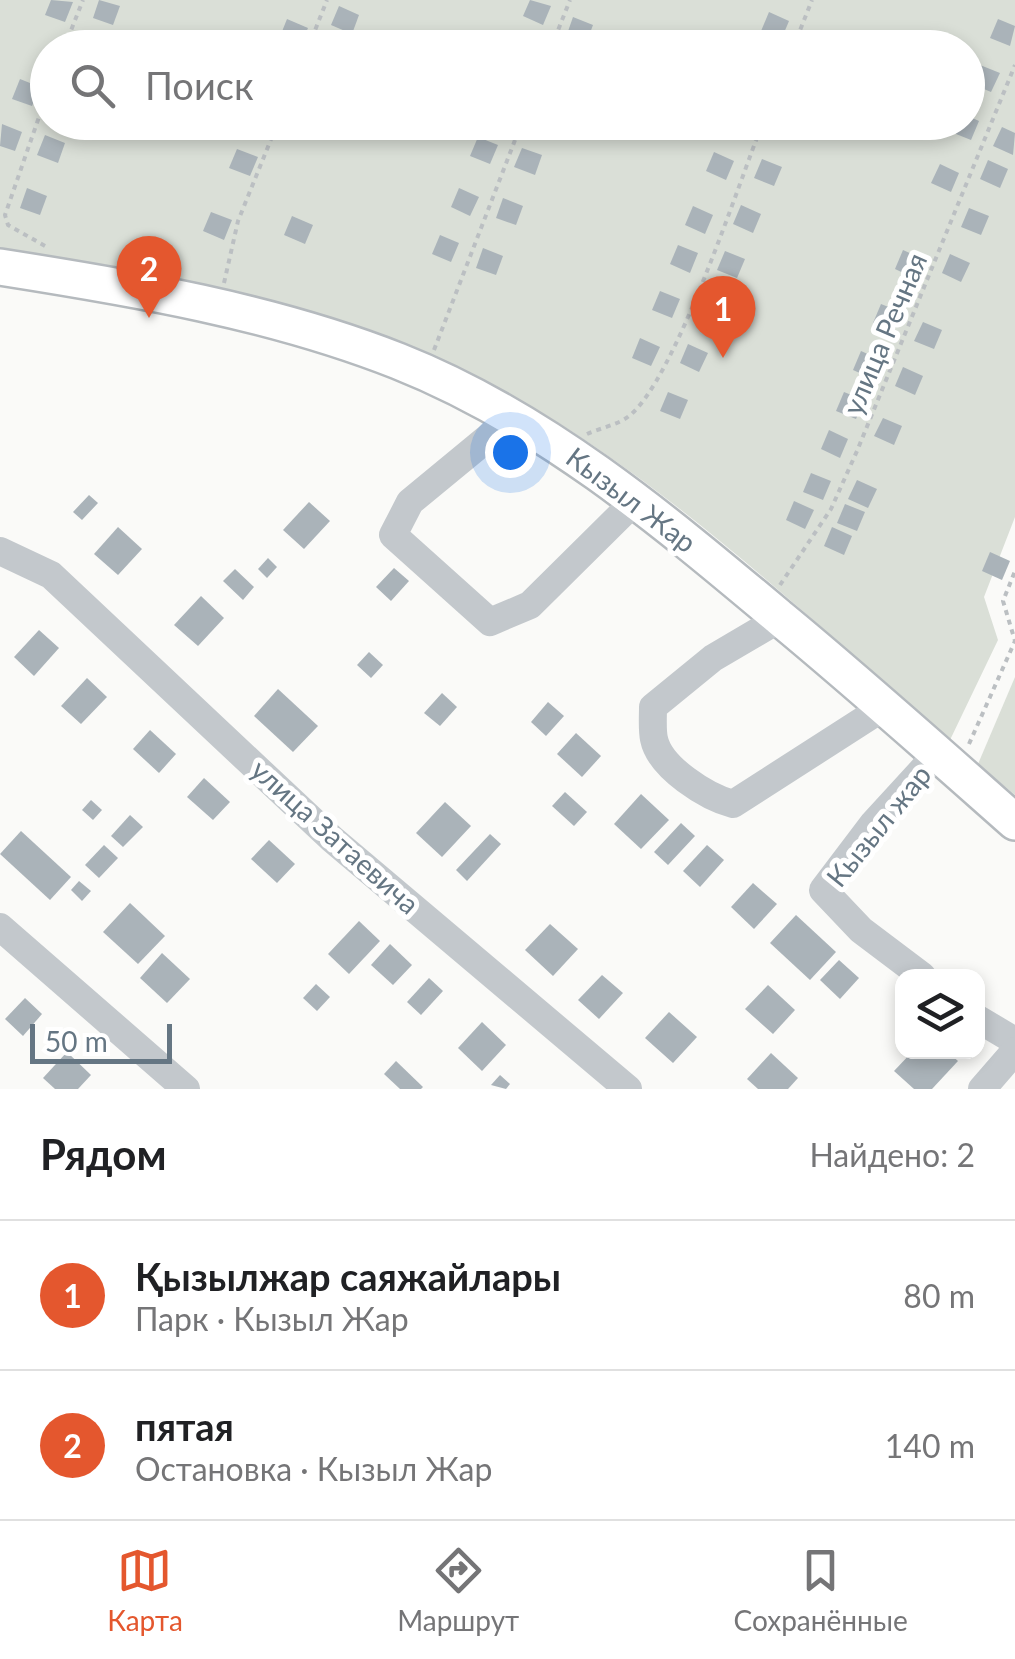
<!DOCTYPE html>
<html lang="ru">
<meta charset="utf-8">
<style>
body{margin:0;font-family:Lato,sans-serif;background:#f2f2f2;color:#202124}
.controls{position:absolute;right:30px;bottom:30px;display:grid;overflow:hidden;border-radius:20px;box-shadow:0 5px 15px #0003}
.controls button{width:90px;height:90px;display:grid;place-items:center;padding:0;border:0;border-bottom:2px solid #e0e0e0;background:#fff;color:#202124;font:50px sans-serif}
.scale{position:absolute;left:30px;bottom:25px;width:142px;box-sizing:border-box;padding-left:10px;border:5px solid #657683;border-top:0;font-size:28px;line-height:35px;white-space:nowrap;color:#657683;-webkit-text-stroke:8px #fff;paint-order:stroke}
.you{position:absolute;left:510px;top:452px;width:35px;height:35px;margin:-25px;border:8px solid #fff;border-radius:50%;background:#1a73e8;box-shadow:0 0 0 15px #1a73e833}
.badge{display:grid;place-items:center;width:65px;height:65px;border-radius:50%;background:#e4572e;color:#fff;font-size:32px;font-weight:700}
.pin{position:absolute;translate:-50% -82px;filter:drop-shadow(0 2px 5px #0008)}
.pin::after{content:'';position:absolute;top:52px;width:35px;height:30px;background:inherit;clip-path:polygon(0 0,100% 0,50% 100%)}
.list{margin:0;padding:0;list-style:none}
h2{display:flex;justify-content:space-between;align-items:center;height:130px;margin:0;padding:0 40px;font-size:42px}
h2 small{font-size:32px;font-weight:400;color:#757577}
.list li{display:grid;grid-template-columns:65px 1fr auto;gap:30px;align-items:center;box-sizing:border-box;height:150px;padding:0 40px;border-top:2px solid #e0e0e0}
.list b{display:block;font-size:38px;white-space:nowrap}
.list p{margin:0;font-size:32px;white-space:nowrap;color:#757577}
.list em{font-size:32px;font-style:normal;color:#757577}
.icon{flex:none;width:55px;height:55px;fill:none;stroke:currentColor;stroke-width:2;stroke-linecap:round;stroke-linejoin:round}
.map{position:relative;flex:none;width:1015px;height:1089px;overflow:hidden}
.search{position:absolute;background:#fff;box-shadow:0 5px 15px #0003;left:30px;right:30px;top:30px;height:110px;display:flex;align-items:center;gap:25px;box-sizing:border-box;padding:0 35px;border-radius:55px;color:#757577;font-size:38px}
.sheet{height:430px;background:#fff}
nav{display:flex;justify-content:space-around;align-items:center;box-sizing:border-box;height:140px;border-top:2px solid #e0e0e0;background:#fff;font-size:28px;color:#757577}
nav a{display:grid;justify-items:center;gap:5px}
nav .on{color:#e4572e}
.map>svg:first-child{display:block}
.green{fill:#dadfd7;fill-rule:evenodd}
.building{fill:#aab3b9}
.lines{fill:none;stroke-linecap:round;stroke-linejoin:round}
.major-casing{stroke:#b5babe;stroke-width:40}
.path{stroke:#bbbfc2;stroke-width:4;stroke-dasharray:5 5;stroke-linecap:butt}
.minor{stroke:#c3c8cc;stroke-width:28}
.major{stroke:#fff;stroke-width:35}
.labels{text-anchor:middle;stroke-width:10;stroke-linejoin:round;paint-order:stroke}
.street-label{font-size:28px;fill:#657683;stroke:#fff}
</style>
<div class="map">
<svg width="1015" height="1089" viewBox="0 0 1015 1089">
<rect width="100%" height="100%" fill="#fafaf8"/>
<g class="green">
<path d="M0,0H1015V517L984,597L998,640L950,740C768,584 590,403 357,326C242,288 119,272 0,253ZM48,48H968V122H48Z"/>
<polygon points="1015,677 1015,795 978,764"/>
</g>
<g class="building">
<polygon points="51,0 73,2 65,22 45,15"/>
<polygon points="99,0 120,6 113,25 93,18"/>
<polygon points="530,0 551,6 543,25 523,16"/>
<polygon points="339,6 359,15 352,34 331,25"/>
<polygon points="769,12 789,21 781,40 761,31"/>
<polygon points="573,17 593,25 586,44 566,37"/>
<polygon points="287,19 308,28 300,47 279,39"/>
<polygon points="998,19 1015,26 1010,46 990,38"/>
<polygon points="980,65 1000,73 991,92 972,84"/>
<polygon points="20,79 40,87 32,106 12,99"/>
<polygon points="968,116 979,121 971,140 951,132 955,122 968,122"/>
<polygon points="775,122 799,122 793,136 773,127"/>
<polygon points="2,124 22,132 15,151 0,146"/>
<polygon points="1002,127 1015,133 1013,155 993,146"/>
<polygon points="45,135 65,143 58,163 37,155"/>
<polygon points="478,137 498,145 490,164 470,156"/>
<polygon points="522,148 542,155 535,175 514,167"/>
<polygon points="237,149 258,157 250,176 229,168"/>
<polygon points="714,152 734,161 726,180 706,171"/>
<polygon points="762,159 782,167 774,186 754,178"/>
<polygon points="988,160 1008,169 1000,188 980,179"/>
<polygon points="940,164 959,173 951,192 931,183"/>
<polygon points="27,188 47,196 40,215 20,208"/>
<polygon points="459,188 479,197 470,216 451,207"/>
<polygon points="503,198 523,206 516,225 496,218"/>
<polygon points="741,205 761,214 753,233 733,224"/>
<polygon points="693,206 713,215 705,234 685,225"/>
<polygon points="969,208 989,216 981,235 961,227"/>
<polygon points="211,212 232,220 224,240 203,231"/>
<polygon points="292,216 313,225 305,244 284,235"/>
<polygon points="440,235 459,243 451,262 432,254"/>
<polygon points="678,245 698,253 690,273 670,264"/>
<polygon points="483,248 503,256 496,275 476,268"/>
<polygon points="903,250 923,259 914,278 895,269"/>
<polygon points="725,251 745,259 737,278 717,270"/>
<polygon points="950,254 970,263 961,282 942,273"/>
<polygon points="660,291 680,299 672,318 652,310"/>
<polygon points="706,299 726,307 717,326 698,318"/>
<polygon points="881,304 901,312 893,331 873,323"/>
<polygon points="923,322 942,330 934,349 914,341"/>
<polygon points="640,338 660,347 651,366 632,358"/>
<polygon points="688,344 708,353 699,372 680,363"/>
<polygon points="861,351 881,360 873,379 853,370"/>
<polygon points="903,367 923,376 915,395 895,386"/>
<polygon points="668,392 688,400 680,419 660,411"/>
<polygon points="844,392 864,400 856,419 836,411"/>
<polygon points="883,418 902,426 894,445 874,436"/>
<polygon points="829,430 848,439 840,458 821,449"/>
<polygon points="811,473 831,481 823,500 803,492"/>
<polygon points="857,480 877,489 868,508 848,499"/>
<polygon points="89,495 98,503 82,520 73,512"/>
<polygon points="794,501 814,510 805,529 786,520"/>
<polygon points="309,502 330,521 304,549 283,530"/>
<polygon points="845,504 865,512 857,531 837,523"/>
<polygon points="118,527 142,549 118,575 94,554"/>
<polygon points="832,527 852,536 844,555 824,546"/>
<polygon points="990,552 1010,561 1002,580 982,571"/>
<polygon points="268,558 277,567 267,578 258,569"/>
<polygon points="394,568 409,581 391,601 376,587"/>
<polygon points="235,569 254,587 243,600 223,581"/>
<polygon points="201,596 224,618 198,646 174,625"/>
<polygon points="39,630 59,648 34,676 14,657"/>
<polygon points="369,652 383,665 371,678 357,665"/>
<polygon points="87,678 107,697 81,724 61,706"/>
<polygon points="278,689 318,726 293,752 254,716"/>
<polygon points="442,693 457,707 440,726 424,713"/>
<polygon points="548,702 564,716 546,736 531,722"/>
<polygon points="150,730 176,754 159,773 133,749"/>
<polygon points="576,733 601,756 582,777 557,754"/>
<polygon points="204,778 230,802 213,820 187,797"/>
<polygon points="565,792 587,812 574,826 552,806"/>
<polygon points="641,794 669,820 641,849 614,824"/>
<polygon points="91,800 102,810 93,820 82,810"/>
<polygon points="445,802 471,826 442,857 416,833"/>
<polygon points="130,815 143,827 123,847 111,836"/>
<polygon points="681,823 695,836 668,865 654,852"/>
<polygon points="21,831 71,877 50,900 0,854"/>
<polygon points="490,834 501,844 467,881 456,870"/>
<polygon points="269,840 295,864 277,883 251,859"/>
<polygon points="104,845 118,858 99,878 85,865"/>
<polygon points="707,845 724,860 700,887 683,871"/>
<polygon points="79,881 91,891 82,901 71,890"/>
<polygon points="753,883 777,904 754,929 731,907"/>
<polygon points="130,903 165,936 138,964 103,932"/>
<polygon points="796,915 836,952 810,980 770,943"/>
<polygon points="359,921 380,941 349,974 328,954"/>
<polygon points="550,924 578,949 553,976 525,950"/>
<polygon points="390,944 412,965 393,985 371,965"/>
<polygon points="162,953 190,979 167,1003 140,978"/>
<polygon points="839,960 859,978 840,999 820,980"/>
<polygon points="602,975 623,993 599,1019 578,1000"/>
<polygon points="429,978 443,991 421,1015 407,1002"/>
<polygon points="316,984 330,997 317,1011 303,998"/>
<polygon points="768,985 795,1010 773,1034 745,1009"/>
<polygon points="25,998 42,1014 23,1036 5,1019"/>
<polygon points="669,1012 697,1037 673,1063 645,1038"/>
<polygon points="482,1022 506,1045 482,1071 458,1048"/>
<polygon points="67,1052 91,1075 78,1089 55,1089 43,1078"/>
<polygon points="912,1052 948,1052 958,1061 932,1089 914,1089 894,1071"/>
<polygon points="771,1053 798,1078 788,1089 758,1089 747,1079"/>
<polygon points="396,1061 423,1087 421,1089 400,1089 384,1074"/>
<polygon points="500,1075 510,1084 506,1089 491,1085"/>
</g>
<g class="lines">
<g class="major-casing">
<path id="major" d="M0,267C134,288 271,311 398,361C542,418 662,519 780,618C860,684 937,753 1015,822"/>
</g>
<g class="path">
<polyline points="64,48 83,0"/>
<polyline points="308,48 327,0"/>
<polyline points="551,48 570,0"/>
<polyline points="793,48 812,0"/>
<polyline points="45,246 8,225 5,215 48,91"/>
<polyline points="224,283 238,221 278,122"/>
<polyline points="434,350 522,122"/>
<path d="M587,434C600,428 618,425 629,416C675,380 738,185 763,122"/>
<polyline points="780,585 831,509 857,451 1015,65"/>
<polyline points="969,744 1015,641 1003,601 1015,571"/>
</g>
<g class="minor">
<polyline points="513,417 410,502 393,535 490,622 530,605 636,500"/>
<polyline points="0,551 51,575 332,839 628,1089"/>
<path d="M781,618L713,658L653,707C653,717 652,730 654,739C660,768 707,797 733,804L884,707"/>
<polyline points="0,927 186,1089"/>
<polyline points="922,976 861,930 823,890 873,824 938,753"/>
<polyline points="978,1019 1015,1041"/>
<polyline points="982,1089 1015,1051"/>
</g>
<use href="#major" class="major"/>
</g>
<g class="labels">
<g class="street-label">
<text transform="translate(885 334) rotate(-67)" y="10">улица Речная</text>
<text transform="translate(631 500) rotate(37)" y="10">Кызыл Жар</text>
<text transform="translate(879 826) rotate(-51)" y="10">Кызыл жар</text>
<text transform="translate(335 837) rotate(42)" y="10">улица Затаевича</text>
</g>
</g>
</svg>
<div class="controls">
<button><svg class="icon" aria-label="layers" viewBox="0 0 24 24"><path d="M12 4l9 5-9 5-9-5zM3 14l9 5 9-5"/></svg></button>
</div>
<div class="scale">50 m</div>
<div class="you"></div>
<div class="pin badge" style="left:723px;top:358px">1</div>
<div class="pin badge" style="left:149px;top:318px">2</div>
<div class="search"><svg class="icon" aria-label="search" viewBox="0 0 24 24"><circle cx="10" cy="10" r="6"/><path d="M15 15l6 6"/></svg>Поиск</div>
</div>
<section class="sheet">
<h2>Рядом<small>Найдено: 2</small></h2>
<ul class="list">
<li><span class="badge">1</span><div><b>Қызылжар саяжайлары</b><p>Парк · Кызыл Жар</p></div><em>80 m</em></li>
<li><span class="badge">2</span><div><b>пятая</b><p>Остановка · Кызыл Жар</p></div><em>140 m</em></li>
</ul>
</section>
<nav>
<a class="on"><svg class="icon" aria-label="map" viewBox="0 0 24 24"><path d="M3 6l6-2 6 2 6-2v14l-6 2-6-2-6 2zM9 4v14M15 6v14"/></svg>Карта</a>
<a><svg class="icon" aria-label="directions" viewBox="0 0 24 24"><path d="M12 3l9 9-9 9-9-9zM9 14v-3h6M13 9l2 2-2 2"/></svg>Маршрут</a>
<a><svg class="icon" aria-label="saved" viewBox="0 0 24 24"><path d="M7 4h10v16l-5-4-5 4z"/></svg>Сохранённые</a>
</nav>
